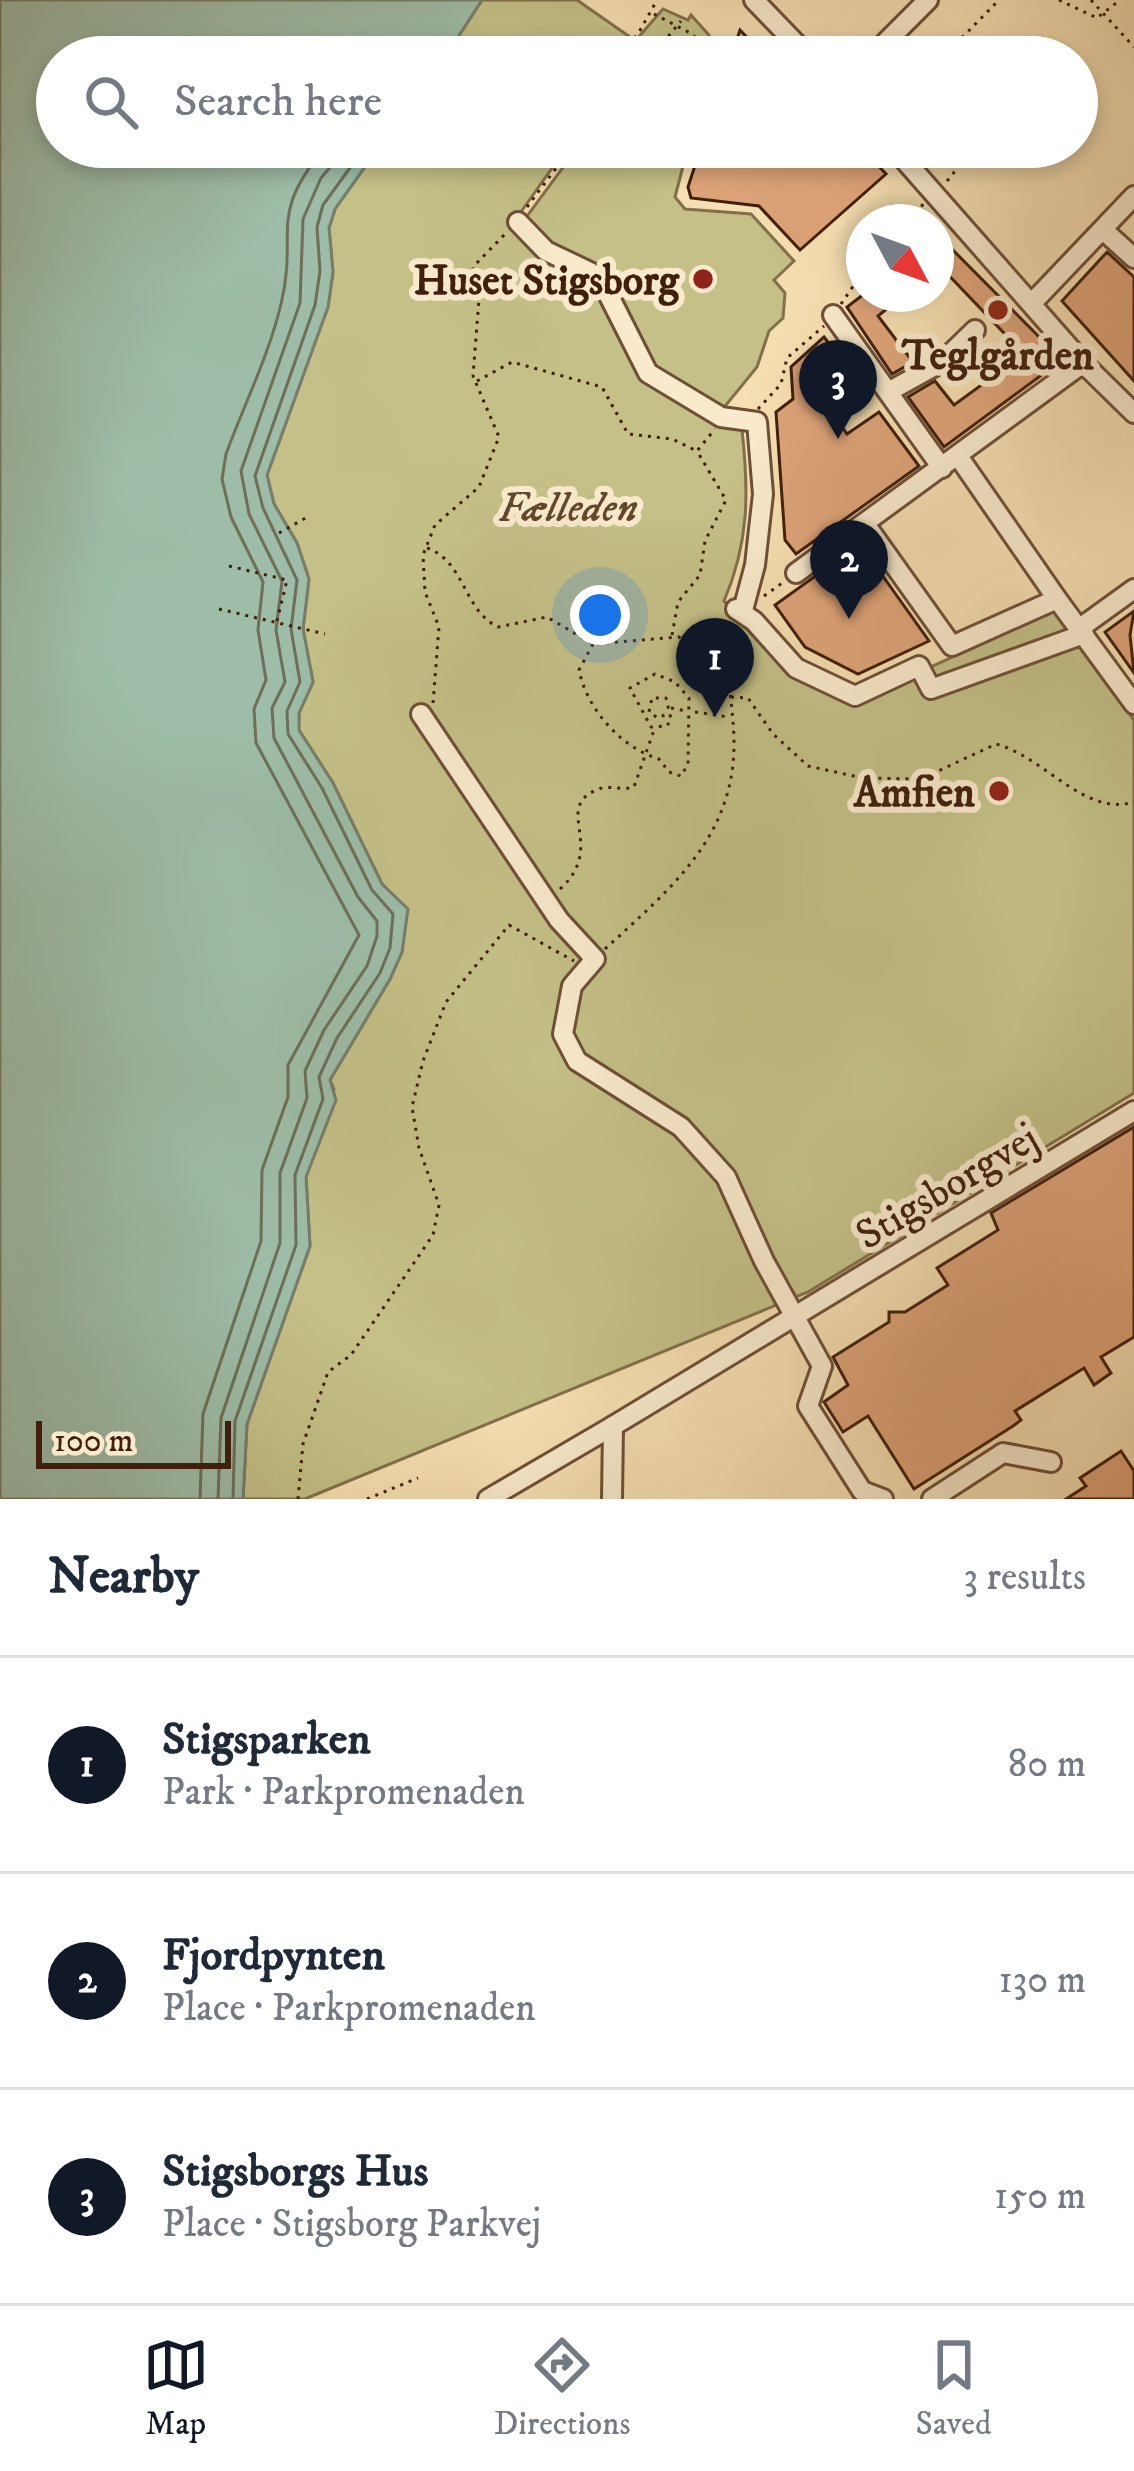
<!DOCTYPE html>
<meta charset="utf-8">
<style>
body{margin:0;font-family:"IM FELL DW Pica",serif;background:#f2f2f3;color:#1f2937}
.compass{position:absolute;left:846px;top:204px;width:108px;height:108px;border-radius:50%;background:#fff;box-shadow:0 6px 18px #0003;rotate:131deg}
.scale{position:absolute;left:36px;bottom:30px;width:195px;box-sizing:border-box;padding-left:12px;border:6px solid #401f0d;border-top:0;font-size:33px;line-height:42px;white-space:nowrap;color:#401f0d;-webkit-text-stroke:9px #f9eacd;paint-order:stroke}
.you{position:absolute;left:600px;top:615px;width:42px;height:42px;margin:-30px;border:9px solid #fff;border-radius:50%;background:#1a73e8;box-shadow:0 0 0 18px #1a73e833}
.badge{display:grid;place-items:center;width:78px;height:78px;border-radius:50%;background:#111827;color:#fff;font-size:39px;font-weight:700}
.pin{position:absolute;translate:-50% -99px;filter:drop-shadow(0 3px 6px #0008)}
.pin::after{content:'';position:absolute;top:63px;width:42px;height:36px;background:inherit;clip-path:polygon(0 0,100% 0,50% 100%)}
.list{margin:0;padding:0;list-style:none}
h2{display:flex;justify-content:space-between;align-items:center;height:156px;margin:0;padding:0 48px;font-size:51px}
h2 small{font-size:39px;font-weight:400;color:#747a83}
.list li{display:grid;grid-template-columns:78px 1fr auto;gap:36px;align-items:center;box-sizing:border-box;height:216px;padding:0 48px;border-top:3px solid #e0e1e3}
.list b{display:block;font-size:45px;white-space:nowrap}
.list p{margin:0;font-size:39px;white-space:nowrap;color:#747a83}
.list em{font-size:39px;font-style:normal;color:#747a83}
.icon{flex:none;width:66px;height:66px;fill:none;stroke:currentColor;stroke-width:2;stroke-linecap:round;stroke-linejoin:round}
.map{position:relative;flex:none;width:1134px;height:1499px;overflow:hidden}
.search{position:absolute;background:#fff;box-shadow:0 6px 18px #0003;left:36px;right:36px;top:36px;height:132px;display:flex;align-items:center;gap:30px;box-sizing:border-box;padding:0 42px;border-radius:66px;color:#747a83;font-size:45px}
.sheet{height:804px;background:#fff}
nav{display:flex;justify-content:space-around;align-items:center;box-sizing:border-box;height:168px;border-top:3px solid #e0e1e3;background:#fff;font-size:33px;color:#747a83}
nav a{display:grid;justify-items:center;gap:6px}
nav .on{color:#111827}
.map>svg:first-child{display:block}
.green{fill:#c4c087;stroke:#82704a;stroke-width:3}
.water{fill:#9dbda8;stroke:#787e6a;stroke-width:3}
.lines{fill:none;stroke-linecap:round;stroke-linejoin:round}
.shore{stroke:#6e6e5a;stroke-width:3}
.building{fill:#dda378;stroke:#401f0d;stroke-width:3}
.minor-casing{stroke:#6e4f36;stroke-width:24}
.path{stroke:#401f0d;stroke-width:3;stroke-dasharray:3 6;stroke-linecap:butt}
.minor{stroke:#f9eacd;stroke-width:18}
.poi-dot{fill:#8f2418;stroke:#f9eacd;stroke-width:4.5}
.labels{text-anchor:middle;stroke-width:12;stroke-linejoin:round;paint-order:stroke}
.poi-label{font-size:42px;font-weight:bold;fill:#401f0d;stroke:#f9eacd;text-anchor:end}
.park-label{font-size:42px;font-style:italic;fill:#61472c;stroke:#f9eacd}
.street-label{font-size:42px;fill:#401f0d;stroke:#f9eacd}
</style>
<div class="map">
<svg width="1134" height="1499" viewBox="0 0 1134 1499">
<rect width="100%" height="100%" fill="#f6dfb2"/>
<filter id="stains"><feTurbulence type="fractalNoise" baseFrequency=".00167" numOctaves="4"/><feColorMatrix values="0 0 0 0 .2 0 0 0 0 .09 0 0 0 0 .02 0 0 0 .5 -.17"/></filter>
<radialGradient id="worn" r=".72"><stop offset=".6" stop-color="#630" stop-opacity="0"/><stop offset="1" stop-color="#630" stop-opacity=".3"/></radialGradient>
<g class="green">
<polygon points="482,0 577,0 630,37 610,57 445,57"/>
<polygon points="663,9 688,20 691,15 709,35 703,54 621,57"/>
<path d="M379,147H567L518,216L525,219L578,147H688L675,197L685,209L751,214L794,261L774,280L785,293L783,318L769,331L757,367L721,411L742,430C749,492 749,543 724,601L794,676L854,702L1055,610L1134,720V1093L808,1292L305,1499H243L247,1424L310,1246L306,1177L334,1089L330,1080L390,979L402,952L407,909L382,884L333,783L299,730V713L313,682L303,629L309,579L297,543L274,504L267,475L328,307L333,272L329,228L335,209Z"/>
</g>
<polygon class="water" points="0,0 482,0 445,57 57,57 57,147 379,147 335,209 329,228 333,272 328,307 267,475 274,504 297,543 309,579 303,629 313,682 299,713 299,730 333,783 382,884 408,909 402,952 390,979 330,1080 336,1100 306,1177 310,1246 247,1424 243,1499 0,1499"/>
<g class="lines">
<g class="shore">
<path d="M200,1499L203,1414L261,1241L262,1170L288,1097V1065L359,935L256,743L254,709L266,680L258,630L263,582L231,517L222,479L226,454C244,405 269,355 281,304C299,229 266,219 325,147"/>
<polyline points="218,1499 221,1418 280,1243 280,1173 307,1098 305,1071 324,1030 367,966 377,936 377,921 358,897 274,738 272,708 285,682 276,630 282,581 249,514 241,471 300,303 303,219 321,178 347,147"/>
<polyline points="233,1499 235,1421 296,1245 295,1175 323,1099 319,1077 337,1038 380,973 390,948 393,914 372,890 322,788 288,734 287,711 300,682 291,629 297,580 263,508 255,476 315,305 320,271 317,227 323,205 365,147"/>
</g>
</g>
<g class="building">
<polygon points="740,30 758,49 764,44 776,57 731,57"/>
<polygon points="701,147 861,147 886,174 800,250 759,206 691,198 688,187"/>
<polygon points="936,233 1062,360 944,447 908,397 935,381 954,405 1024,354 936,262"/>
<polygon points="1107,252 1134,277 1134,381 1062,301"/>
<polygon points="864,294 889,294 895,302 878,316 913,362 892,374 847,307"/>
<polygon points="824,337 869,397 838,421 847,434 879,412 919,466 796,554 785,540 776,412 793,399 791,367"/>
<polygon points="860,544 929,641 858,674 805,647 775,605"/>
<polygon points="1134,611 1130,635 1134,673 1105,632"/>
<polygon points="1134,1127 1134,1337 1101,1357 1111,1373 1094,1385 1084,1368 1015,1411 1021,1420 1013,1426 914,1489 868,1416 843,1432 824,1402 848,1385 833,1357 889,1322 889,1312 905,1312 948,1285 937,1268 998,1230 991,1213"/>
<polygon points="1121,1451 1134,1471 1134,1499 1066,1499 1086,1486 1080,1478"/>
</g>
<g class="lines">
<g class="minor-casing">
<g id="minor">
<polyline points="754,0 809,57"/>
<polyline points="871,57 928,0"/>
<polyline points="893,147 1083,363 1134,413"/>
<polyline points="518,222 546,251 590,272 604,286 648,373 721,417 757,422 763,494 755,565 743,610"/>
<polyline points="1103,230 1134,258"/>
<polyline points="1033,302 1134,196"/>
<polyline points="833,315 942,468"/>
<polyline points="888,392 942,362 975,330"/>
<polyline points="958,456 1057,599"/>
<polyline points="865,524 952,646 1057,599 1134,704"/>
<polyline points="796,573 1083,363"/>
<polyline points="736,609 754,621 796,668 855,696 919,666 931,689 1084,634"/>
<polyline points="1080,628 1134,589"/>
<polyline points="421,714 559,920 595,959 572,986 563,1034 577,1061 681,1127 726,1177 764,1261 822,1366 808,1406 862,1491 883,1499"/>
<polyline points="488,1499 613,1426"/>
<polyline points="612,1499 613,1426 1134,1111"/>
<polyline points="932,1499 1003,1453 1051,1462"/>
</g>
</g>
<g class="path">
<polyline points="1059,0 1097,18 1120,0"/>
<polyline points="1091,0 1134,47"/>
<polyline points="654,14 692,34 706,48"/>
<polyline points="662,45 665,57 687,43 689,57"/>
<polyline points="615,57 638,34 657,0"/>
<polyline points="651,57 681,21"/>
<polyline points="943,57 999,0"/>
<polyline points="664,147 666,155"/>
<polyline points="586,152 613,157"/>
<polyline points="619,158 638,155 660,166"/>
<polyline points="947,181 960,165 955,147"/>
<polyline points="527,207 572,147"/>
<polyline points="912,222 923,204"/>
<polyline points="841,304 864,270"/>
<polyline points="477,381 512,362 602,387 628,434 672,439 697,451"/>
<polyline points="758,409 781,384 787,358 824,326"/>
<polyline points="279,533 309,516"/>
<path d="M427,548C465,561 463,610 498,627L547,617L593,644L679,637L728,680"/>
<polyline points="229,566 287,580 277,621"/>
<polyline points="764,596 785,581"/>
<polyline points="219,609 325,634"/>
<polyline points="672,635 678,602 700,575 705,541 726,500 697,451 715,429"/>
<path d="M593,644L579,670C587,710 622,748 659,759L669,772L681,776L688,764L689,698L675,682L655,674L630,688L651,727L667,726L671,719L666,698H652L649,712L658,718L667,714"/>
<path d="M731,697L748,698L773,734L808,766L863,778L921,779L996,744C1045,757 1084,817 1134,802"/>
<polyline points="433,703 439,627 425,592 423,555 435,525 479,487 499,437 473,376 479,299 473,267 506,233"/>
<polyline points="671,708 687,711"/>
<polyline points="695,712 729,717"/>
<path d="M560,889C607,847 553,809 596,790C608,784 621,791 634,787L654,730"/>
<path d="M605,949C669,890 734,838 734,744C734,703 722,664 732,624"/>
<polyline points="298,1499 303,1444 328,1372 351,1355 433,1235 439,1205 419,1148 412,1107 423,1061 446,1002 509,925 574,961"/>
<polyline points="367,1499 418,1478"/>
</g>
<use href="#minor" class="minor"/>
</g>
<g class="poi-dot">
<circle cx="703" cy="279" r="12"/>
<circle cx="998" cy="310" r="12"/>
<circle cx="999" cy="791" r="12"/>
</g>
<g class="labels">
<g class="poi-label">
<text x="679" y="294">Huset Stigsborg</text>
<text x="998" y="369" text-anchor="middle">Teglgården</text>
<text x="975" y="806">Amfien</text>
</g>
<g class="park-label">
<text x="568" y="521">Fælleden</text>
</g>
<g class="street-label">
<text transform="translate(946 1185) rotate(-31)" y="15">Stigsborgvej</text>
</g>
</g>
<rect width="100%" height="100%" filter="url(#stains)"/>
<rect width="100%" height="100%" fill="url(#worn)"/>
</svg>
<svg class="compass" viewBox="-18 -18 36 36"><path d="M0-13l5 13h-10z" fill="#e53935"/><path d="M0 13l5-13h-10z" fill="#747a83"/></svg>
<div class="scale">100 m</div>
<div class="you"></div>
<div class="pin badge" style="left:715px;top:717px">1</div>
<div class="pin badge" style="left:849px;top:619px">2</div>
<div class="pin badge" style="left:838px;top:439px">3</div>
<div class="search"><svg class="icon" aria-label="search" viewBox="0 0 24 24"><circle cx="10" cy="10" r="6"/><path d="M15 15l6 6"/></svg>Search here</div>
</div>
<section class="sheet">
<h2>Nearby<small>3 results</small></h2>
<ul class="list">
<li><span class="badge">1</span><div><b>Stigsparken</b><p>Park · Parkpromenaden</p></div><em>80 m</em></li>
<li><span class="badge">2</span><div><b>Fjordpynten</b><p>Place · Parkpromenaden</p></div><em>130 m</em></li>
<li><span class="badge">3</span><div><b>Stigsborgs Hus</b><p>Place · Stigsborg Parkvej</p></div><em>150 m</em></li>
</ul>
</section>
<nav>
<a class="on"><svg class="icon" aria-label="map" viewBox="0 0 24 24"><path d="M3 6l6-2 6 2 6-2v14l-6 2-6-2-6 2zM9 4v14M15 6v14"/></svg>Map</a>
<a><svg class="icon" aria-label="directions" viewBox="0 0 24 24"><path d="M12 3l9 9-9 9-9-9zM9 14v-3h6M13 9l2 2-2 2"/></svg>Directions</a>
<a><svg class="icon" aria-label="saved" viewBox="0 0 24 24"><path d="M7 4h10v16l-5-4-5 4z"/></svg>Saved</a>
</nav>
